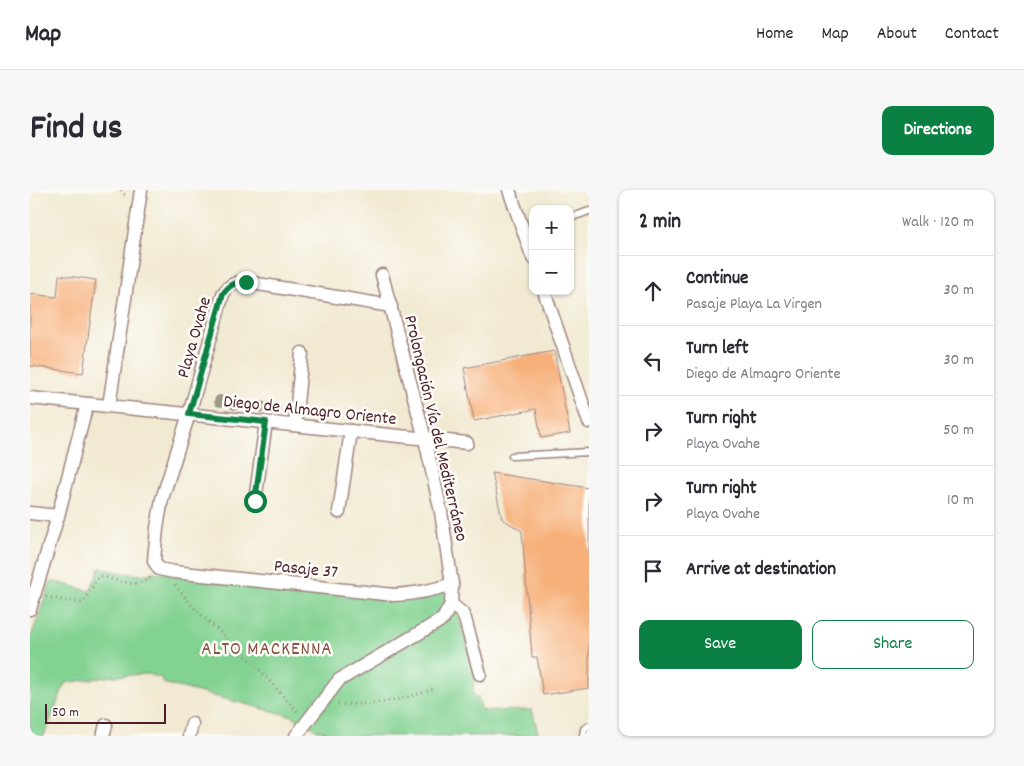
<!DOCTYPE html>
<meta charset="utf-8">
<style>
body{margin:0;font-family:Dekko,sans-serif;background:#f7f7f7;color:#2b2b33}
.controls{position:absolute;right:15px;top:15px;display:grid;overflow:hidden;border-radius:10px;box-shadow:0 1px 4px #0004}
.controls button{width:45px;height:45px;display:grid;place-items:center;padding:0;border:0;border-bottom:1px solid #e1e1e2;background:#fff;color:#2b2b33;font:25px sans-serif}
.scale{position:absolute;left:15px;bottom:12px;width:121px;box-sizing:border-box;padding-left:5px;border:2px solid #4a1f2b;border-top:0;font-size:14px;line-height:18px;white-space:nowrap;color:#4a1f2b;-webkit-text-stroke:4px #fdfcf7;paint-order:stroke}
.stop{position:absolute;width:15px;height:15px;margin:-11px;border:4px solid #0b8043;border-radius:50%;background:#fff}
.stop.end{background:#0b8043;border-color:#fff;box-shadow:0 1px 5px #0008}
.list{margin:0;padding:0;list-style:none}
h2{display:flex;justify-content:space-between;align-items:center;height:65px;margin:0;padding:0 20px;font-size:21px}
h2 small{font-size:16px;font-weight:400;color:#7c7c81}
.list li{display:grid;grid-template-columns:32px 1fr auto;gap:15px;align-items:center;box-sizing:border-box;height:70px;padding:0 20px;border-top:1px solid #e1e1e2}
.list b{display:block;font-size:19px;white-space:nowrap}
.list p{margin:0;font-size:16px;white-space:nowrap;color:#7c7c81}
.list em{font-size:16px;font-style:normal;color:#7c7c81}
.actions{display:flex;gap:10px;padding:15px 20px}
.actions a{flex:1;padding:11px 0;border:1px solid #0b8043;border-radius:10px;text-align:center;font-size:18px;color:#0b8043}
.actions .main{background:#0b8043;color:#fff}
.icon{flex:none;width:28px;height:28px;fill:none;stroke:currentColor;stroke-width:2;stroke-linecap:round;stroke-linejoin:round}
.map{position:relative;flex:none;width:559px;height:546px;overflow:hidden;border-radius:10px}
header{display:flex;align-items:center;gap:30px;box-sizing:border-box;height:70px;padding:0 25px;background:#fff;border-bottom:1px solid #e1e1e2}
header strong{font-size:24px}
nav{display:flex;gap:28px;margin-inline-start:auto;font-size:18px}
.intro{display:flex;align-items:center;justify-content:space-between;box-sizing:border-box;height:120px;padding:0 30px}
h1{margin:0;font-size:35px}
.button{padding:12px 22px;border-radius:10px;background:#0b8043;color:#fff;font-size:18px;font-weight:700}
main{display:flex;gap:30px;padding:0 30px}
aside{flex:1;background:#fff;border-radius:10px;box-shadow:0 1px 4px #0004}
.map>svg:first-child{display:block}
.green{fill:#82d292;stroke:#66785e}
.building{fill:#f7b07a}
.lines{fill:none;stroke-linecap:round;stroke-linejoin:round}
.service-casing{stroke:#9e847e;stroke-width:9}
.minor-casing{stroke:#9e847e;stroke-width:15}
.path{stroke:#9e847e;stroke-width:3;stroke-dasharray:1 4;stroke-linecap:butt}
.service{stroke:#fff;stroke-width:6}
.minor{stroke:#fff;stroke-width:12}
.tree{fill:#9e9887}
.route{stroke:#0b8043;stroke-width:6}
.labels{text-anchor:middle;stroke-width:5;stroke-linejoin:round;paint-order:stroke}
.street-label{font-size:18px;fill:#4a1f2b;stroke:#fdfcf7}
.neighbourhood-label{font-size:19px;letter-spacing:1px;fill:#875247;stroke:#fdfcf7}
</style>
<header>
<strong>Map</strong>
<nav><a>Home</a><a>Map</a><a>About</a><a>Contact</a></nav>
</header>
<div class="intro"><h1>Find us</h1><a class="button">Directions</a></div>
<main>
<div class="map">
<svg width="559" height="546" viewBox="0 0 559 546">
<rect width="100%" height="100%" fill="#fdfcf7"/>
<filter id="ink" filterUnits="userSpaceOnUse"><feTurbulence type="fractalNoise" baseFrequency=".02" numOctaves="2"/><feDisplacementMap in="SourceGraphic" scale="10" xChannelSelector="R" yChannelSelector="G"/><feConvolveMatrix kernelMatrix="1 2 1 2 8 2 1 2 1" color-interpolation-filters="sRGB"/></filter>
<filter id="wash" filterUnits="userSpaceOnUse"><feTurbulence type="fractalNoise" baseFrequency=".0096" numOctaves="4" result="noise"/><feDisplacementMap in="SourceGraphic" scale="20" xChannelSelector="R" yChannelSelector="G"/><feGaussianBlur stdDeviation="1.12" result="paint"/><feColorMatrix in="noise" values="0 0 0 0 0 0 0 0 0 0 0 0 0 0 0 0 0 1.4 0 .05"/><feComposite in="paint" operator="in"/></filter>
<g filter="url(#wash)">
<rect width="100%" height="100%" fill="#f1e9d1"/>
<path class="green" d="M70,378C83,380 111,389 122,382L271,399L418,400L429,428L448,489L444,490L443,505L448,508L452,521L502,520L509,546H311L288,540L262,526L133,493L131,488L119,484L84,486L35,493L14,546H0V450L21,391L60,401Z"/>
<g id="blocks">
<g class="building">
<polygon points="29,85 66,90 53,183 0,176 0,104 27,107"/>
<polygon points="524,161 540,243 511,248 506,219 444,231 434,178"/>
<polygon points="462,283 559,298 559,498 513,505 507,467 502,467 492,341 472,329"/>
</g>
</g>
</g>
<g filter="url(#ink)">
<use href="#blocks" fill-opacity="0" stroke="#9e847e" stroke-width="1"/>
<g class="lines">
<g class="service-casing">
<g id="service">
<polyline points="540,28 559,21"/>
<polyline points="482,266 559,262"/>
<polyline points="553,546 554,539 559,536"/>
</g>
</g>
<g class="minor-casing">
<g id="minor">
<polyline points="479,0 503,68"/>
<polyline points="514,101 559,232"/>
<path d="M361,116L216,92C205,92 199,95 193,104L159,224L132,309L127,338L124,371L129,379L144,382L364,405C385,404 402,401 422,394"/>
<polyline points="0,208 437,253"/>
<polyline points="79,216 111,0"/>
<polyline points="265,235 272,163"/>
<polyline points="225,311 236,232"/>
<polyline points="309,322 321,241"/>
<polyline points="0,323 28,326"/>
<polyline points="421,414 432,423 435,429 450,484"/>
<polyline points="0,419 28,326 57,214"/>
<polyline points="73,546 76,535"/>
<polyline points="159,546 162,534"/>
<polyline points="266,546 309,490 413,429 421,414 422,394 411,322 395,249 352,85"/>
</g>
</g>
<g class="path">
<polyline points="91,0 94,4 97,6"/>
<polyline points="145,395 164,418 222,472 268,522"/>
<path d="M16,407L52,413L54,411L68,388L71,386C87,390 106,399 120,388"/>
<path d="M308,514C340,516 375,510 405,498"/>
</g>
<use href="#service" class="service"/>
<use href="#minor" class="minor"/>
</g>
<g class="tree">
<circle cx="190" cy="211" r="6"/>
<circle cx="205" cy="214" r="6"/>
<circle cx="231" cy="217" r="6"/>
<circle cx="245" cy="219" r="6"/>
</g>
</g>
<g class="lines" filter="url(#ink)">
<path class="route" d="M216,92C205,92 199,95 193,104L159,224L236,232L225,311"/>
</g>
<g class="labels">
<g class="street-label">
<text transform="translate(163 147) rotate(-74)" y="6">Playa Ovahe</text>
<text transform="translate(280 219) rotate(6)" y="6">Diego de Almagro Oriente</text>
<text transform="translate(407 238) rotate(77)" y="6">Prolongación Vía del Mediterráneo</text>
<text transform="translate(276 378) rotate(6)" y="6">Pasaje 37</text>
</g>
<g class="neighbourhood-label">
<text x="237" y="464">ALTO MACKENNA</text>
</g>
</g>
</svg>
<div class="controls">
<button>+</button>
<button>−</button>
</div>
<div class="scale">50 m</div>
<div class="stop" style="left:225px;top:311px"></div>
<div class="stop end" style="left:216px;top:92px"></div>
</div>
<aside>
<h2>2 min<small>Walk · 120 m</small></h2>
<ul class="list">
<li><svg class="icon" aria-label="ahead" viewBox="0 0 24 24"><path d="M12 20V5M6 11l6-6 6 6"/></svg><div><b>Continue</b><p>Pasaje Playa La Virgen</p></div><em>30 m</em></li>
<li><svg class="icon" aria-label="left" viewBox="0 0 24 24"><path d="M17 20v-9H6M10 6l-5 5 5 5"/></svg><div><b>Turn left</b><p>Diego de Almagro Oriente</p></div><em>30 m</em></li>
<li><svg class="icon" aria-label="right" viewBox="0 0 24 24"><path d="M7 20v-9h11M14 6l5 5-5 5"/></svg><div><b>Turn right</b><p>Playa Ovahe</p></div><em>50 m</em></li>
<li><svg class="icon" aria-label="right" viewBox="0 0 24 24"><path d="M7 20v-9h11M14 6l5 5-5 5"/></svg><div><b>Turn right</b><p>Playa Ovahe</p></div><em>10 m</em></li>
<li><svg class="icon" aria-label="arrive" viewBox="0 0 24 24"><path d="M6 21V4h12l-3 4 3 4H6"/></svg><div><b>Arrive at destination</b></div></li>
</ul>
<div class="actions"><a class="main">Save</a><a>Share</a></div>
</aside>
</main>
